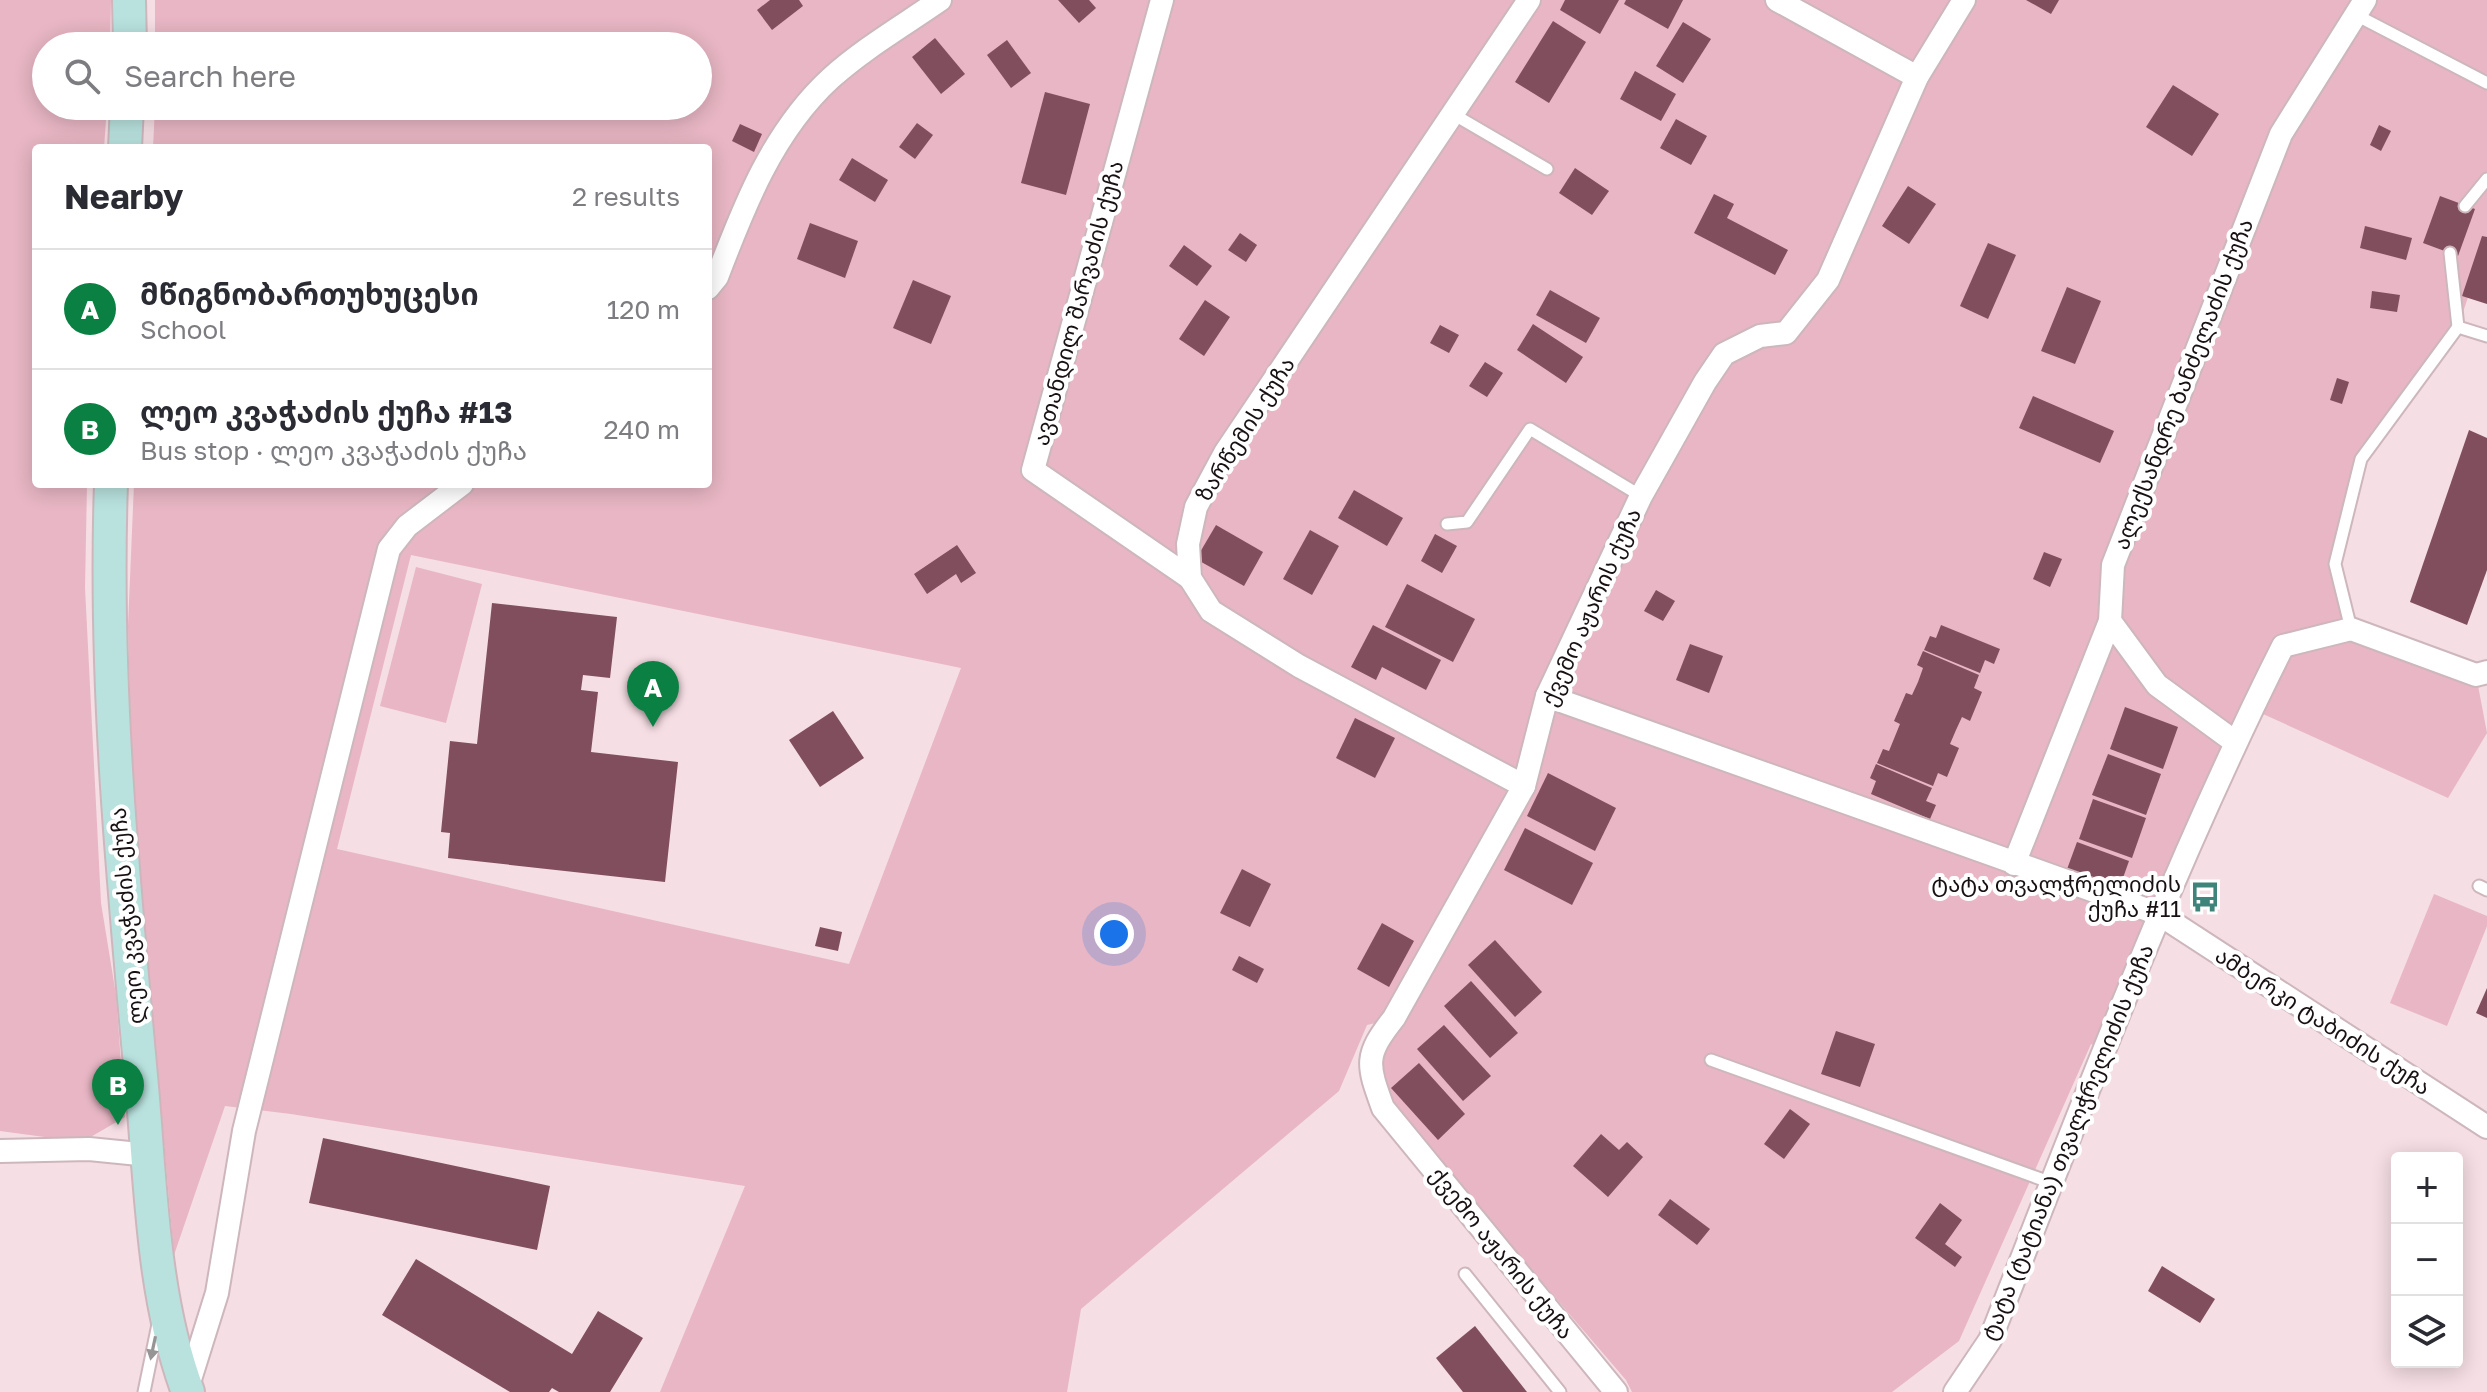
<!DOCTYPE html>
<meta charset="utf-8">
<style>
body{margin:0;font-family:"Golos Text","Noto Sans Georgian",sans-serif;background:#f2f2f3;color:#2b2b33}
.controls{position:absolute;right:24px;bottom:24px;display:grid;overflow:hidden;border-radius:8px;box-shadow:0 4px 20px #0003}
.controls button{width:72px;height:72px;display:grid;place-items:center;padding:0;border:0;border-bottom:2px solid #e1e1e2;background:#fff;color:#2b2b33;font:40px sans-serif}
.you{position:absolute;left:1114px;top:934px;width:28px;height:28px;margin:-20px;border:6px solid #fff;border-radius:50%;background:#1a73e8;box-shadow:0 0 0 12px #1a73e833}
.badge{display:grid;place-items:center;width:52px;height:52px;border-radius:50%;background:#0b8043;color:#fff;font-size:26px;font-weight:700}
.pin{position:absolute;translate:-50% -66px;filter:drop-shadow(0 2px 4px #0008)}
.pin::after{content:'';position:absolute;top:42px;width:28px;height:24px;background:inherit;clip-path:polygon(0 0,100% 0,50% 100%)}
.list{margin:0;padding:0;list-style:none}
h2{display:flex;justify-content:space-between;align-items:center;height:104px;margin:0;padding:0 32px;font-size:34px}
h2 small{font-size:26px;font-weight:400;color:#7c7c81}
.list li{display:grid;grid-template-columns:52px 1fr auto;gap:24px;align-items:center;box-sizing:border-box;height:120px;padding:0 32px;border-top:2px solid #e1e1e2}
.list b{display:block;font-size:30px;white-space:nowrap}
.list p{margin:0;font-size:26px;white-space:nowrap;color:#7c7c81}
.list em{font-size:26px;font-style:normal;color:#7c7c81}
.icon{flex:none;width:44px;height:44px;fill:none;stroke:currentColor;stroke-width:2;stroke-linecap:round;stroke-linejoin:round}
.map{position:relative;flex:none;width:2487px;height:1392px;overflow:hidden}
.search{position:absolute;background:#fff;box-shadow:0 4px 20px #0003;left:32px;top:32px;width:680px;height:88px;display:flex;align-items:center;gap:20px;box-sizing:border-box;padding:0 28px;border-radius:44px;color:#7c7c81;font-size:30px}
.panel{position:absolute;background:#fff;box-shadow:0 4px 20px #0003;left:32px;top:144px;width:680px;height:344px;border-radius:8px}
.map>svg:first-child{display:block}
.green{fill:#e8b6c4;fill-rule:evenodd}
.building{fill:#804e5d}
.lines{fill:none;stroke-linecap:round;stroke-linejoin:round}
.service-casing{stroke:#cdb7bd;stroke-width:15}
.minor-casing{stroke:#cdb7bd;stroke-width:26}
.secondary-casing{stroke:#cdb7bd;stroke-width:36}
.service{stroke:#fff;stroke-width:11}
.minor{stroke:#fff;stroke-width:22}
.secondary{stroke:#b9e2de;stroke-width:32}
.oneway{fill:#979495}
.labels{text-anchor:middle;stroke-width:8;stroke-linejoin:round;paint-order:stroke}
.street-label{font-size:22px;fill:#181113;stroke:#fff}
.poi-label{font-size:22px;fill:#181113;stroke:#fff;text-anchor:end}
</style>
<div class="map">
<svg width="2487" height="1392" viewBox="0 0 2487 1392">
<rect width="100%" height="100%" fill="#f5dee4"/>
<g class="green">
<polygon points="0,0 111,0 110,46 46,46 46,106 107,106 104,148 36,148 36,484 87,484 85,588 101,903 116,995 125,1117 82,1142 0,1131"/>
<path d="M155,0H2487V241L2458,327L2361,459L2335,564L2351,629L2476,675L2487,733L2448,798L2252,709L2105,1049L2091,1044L1959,1341L1892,1392H1632L1626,1380L1388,1103L1381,1054L1393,1019L1367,1025L1339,1091L1081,1309L1067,1392H660L745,1186L291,1114L225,1106L174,1255L150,988L134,857L128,626L134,484H708V148H153L155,106H698V46H155ZM411,555L961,668L849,964L337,849Z"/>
<polygon points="416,567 482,584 446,723 380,706"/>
<polygon points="2434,894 2487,916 2487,926 2447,1026 2390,1003"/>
</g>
<g class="building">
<polygon points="770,0 799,0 803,6 772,30 757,10"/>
<polygon points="1058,0 1089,0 1096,8 1079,23"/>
<polygon points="1565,0 1619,0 1600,34 1560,10"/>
<polygon points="1626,0 1683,0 1668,29 1624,4"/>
<polygon points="2026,0 2059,0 2051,14"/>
<polygon points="1553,21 1586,42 1549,103 1515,82"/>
<polygon points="1683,22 1711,39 1683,83 1656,66"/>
<polygon points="935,38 965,74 941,94 912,57"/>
<polygon points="1007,40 1031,73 1011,88 987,55"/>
<polygon points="1635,71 1676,94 1661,121 1620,99"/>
<polygon points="2173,85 2219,114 2192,156 2146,127"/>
<polygon points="1045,92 1090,104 1066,195 1021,183"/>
<polygon points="1676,119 1707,136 1691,165 1660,148"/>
<polygon points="917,123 933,135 915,159 899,147"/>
<polygon points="740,124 762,134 754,152 732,141"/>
<polygon points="2379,125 2391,131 2381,151 2370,145"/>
<polygon points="852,158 888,180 875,202 839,180"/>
<polygon points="1575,168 1609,191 1592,215 1559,193"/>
<polygon points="1908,186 1936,204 1909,244 1882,226"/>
<polygon points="1714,194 1734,204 1727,218 1788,250 1775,275 1694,233"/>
<polygon points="2440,196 2475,209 2458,256 2423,243"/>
<polygon points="810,223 858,241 845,278 797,259"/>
<polygon points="2365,226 2412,238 2406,260 2360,248"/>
<polygon points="1240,233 1257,245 1246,262 1228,250"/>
<polygon points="2482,236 2487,237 2487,304 2462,296"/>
<polygon points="1988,243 2016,255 1988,319 1960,306"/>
<polygon points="1184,245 1212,266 1197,286 1169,266"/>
<polygon points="913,280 951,296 931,344 893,328"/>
<polygon points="2067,287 2101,301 2075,364 2041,351"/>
<polygon points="1550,290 1600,318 1586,343 1536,315"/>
<polygon points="2372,291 2400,295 2397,312 2370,308"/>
<polygon points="1205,300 1230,317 1204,356 1179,339"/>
<polygon points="1533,324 1583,357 1566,383 1517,350"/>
<polygon points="1440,325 1459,335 1449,353 1430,343"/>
<polygon points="1485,362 1503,373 1487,397 1469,386"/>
<polygon points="2337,378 2349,382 2342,404 2330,400"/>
<polygon points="2033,396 2114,431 2100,463 2019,428"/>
<polygon points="2469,430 2487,438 2487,570 2467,625 2410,602"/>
<polygon points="1354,490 1403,518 1387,546 1338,518"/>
<polygon points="1216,525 1263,552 1244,586 1196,559"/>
<polygon points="1310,530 1339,546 1312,595 1283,579"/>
<polygon points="1435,534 1457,546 1442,573 1421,561"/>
<polygon points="957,545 976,573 961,583 956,574 927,594 914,574"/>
<polygon points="2044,552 2062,559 2050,587 2033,579"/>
<polygon points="1407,584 1475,619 1453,662 1385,627"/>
<polygon points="1656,590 1675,601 1663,621 1644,611"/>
<polygon points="492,603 617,617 610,678 583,675 581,690 598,692 591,752 678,762 665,882 448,858 450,833 441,832 450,741 477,744"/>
<polygon points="1373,625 1441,660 1426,690 1382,667 1376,680 1351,667"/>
<polygon points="1941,625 2000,649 1994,664 1985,660 1980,673 1924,650 1930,636 1936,638"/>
<polygon points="1690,644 1723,656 1709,693 1676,680"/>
<polygon points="1923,651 1979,675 1974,688 1982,692 1970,721 1962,717 1956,730 1950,744 1959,748 1947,777 1938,773 1933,786 1877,763 1883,749 1889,751 1900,724 1894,721 1906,693 1912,695 1918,682 1923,668 1917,665"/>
<polygon points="2125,707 2178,727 2163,769 2110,749"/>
<polygon points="833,711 864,758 820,787 789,740"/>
<polygon points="1355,718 1395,738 1375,778 1336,758"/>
<polygon points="2108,754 2161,774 2146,815 2092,795"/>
<polygon points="1876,764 1932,788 1926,801 1936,805 1930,819 1871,794 1876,781 1870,778"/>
<polygon points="1548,773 1616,808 1595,851 1527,816"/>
<polygon points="2093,799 2146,818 2132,858 2079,839"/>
<polygon points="1525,828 1593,863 1572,905 1504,870"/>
<polygon points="2077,842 2129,861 2118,892 2066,872"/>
<polygon points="1242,869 1271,884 1250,927 1220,913"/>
<polygon points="1382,923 1414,941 1389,987 1357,969"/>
<polygon points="820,927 842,932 838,951 815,946"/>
<polygon points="1495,940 1542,992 1515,1017 1468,965"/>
<polygon points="1239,956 1264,969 1257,983 1232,970"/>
<polygon points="1471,981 1518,1033 1490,1058 1444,1006"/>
<polygon points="2487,988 2487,1018 2476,1013"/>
<polygon points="1444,1025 1491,1076 1463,1101 1417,1049"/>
<polygon points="1836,1031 1875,1044 1860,1087 1821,1074"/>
<polygon points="1419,1063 1465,1114 1438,1140 1391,1088"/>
<polygon points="1790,1109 1810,1124 1784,1159 1764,1144"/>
<polygon points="1601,1134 1619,1150 1627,1142 1643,1157 1608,1197 1573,1166"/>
<polygon points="323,1138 550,1186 537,1250 309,1203"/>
<polygon points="1670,1199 1710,1229 1697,1245 1658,1215"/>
<polygon points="1940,1203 1962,1220 1945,1244 1962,1257 1955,1267 1915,1238"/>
<polygon points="416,1259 572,1354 598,1311 643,1338 610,1392 559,1392 552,1388 549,1392 510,1392 382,1315"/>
<polygon points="2162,1266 2215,1299 2200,1323 2148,1291"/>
<polygon points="1475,1326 1527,1392 1463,1392 1436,1358"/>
</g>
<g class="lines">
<g class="service-casing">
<g id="service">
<polyline points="2358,16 2487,83"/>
<polyline points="1453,114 1547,169"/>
<polyline points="2465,206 2487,179"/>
<polyline points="2450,253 2458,327"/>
<polyline points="1447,524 1467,522 1530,429 1641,496"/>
<polyline points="2351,629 2335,564 2361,459 2458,327 2487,336"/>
<polyline points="2479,886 2487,890"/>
<polyline points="1711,1060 2052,1183"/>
<polyline points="1465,1274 1560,1392"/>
<polyline points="144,1392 158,1324"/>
</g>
</g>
<g class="minor-casing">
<g id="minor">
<polyline points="1162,0 1033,470 1190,578"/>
<polyline points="1777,0 1917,77"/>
<path d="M708,288L717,277C744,206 773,131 831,78C863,49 904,25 940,0"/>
<polyline points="1547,696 2159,914 2487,1127"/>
<polyline points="2235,742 2157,685 2110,621 2113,565 2281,134 2365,0"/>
<polyline points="1524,786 1299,666 1211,611 1190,578 1188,544 1196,507 1225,453 1529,0"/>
<polyline points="2014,864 2110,621"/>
<polyline points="0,1151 89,1149 149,1155"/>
<polyline points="187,1389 217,1293 244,1131 389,549 407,526 462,484"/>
<path d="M1616,1392L1383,1108C1367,1064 1364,1056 1394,1018L1524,786L1547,696L1641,496L1705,382L1724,354L1760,336L1786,333L1828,280L1917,77L1964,0"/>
<path d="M1955,1392L1990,1340C2082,1106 2170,871 2283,646L2351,629L2476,675L2487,672"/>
</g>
</g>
<g class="secondary-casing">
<g id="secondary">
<polyline points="129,0 130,46"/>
<polyline points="125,148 127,106"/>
<path d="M111,484C104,682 123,878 141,1076C151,1181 151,1292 188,1392"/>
</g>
</g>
<use href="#service" class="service"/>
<use href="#minor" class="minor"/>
<use href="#secondary" class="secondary"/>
</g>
<defs><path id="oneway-solid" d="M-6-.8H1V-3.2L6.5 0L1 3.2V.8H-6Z" transform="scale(2)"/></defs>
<use class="oneway" href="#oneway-solid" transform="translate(153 1348) rotate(102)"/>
<defs>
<g id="bus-bare" transform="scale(2.4)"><path d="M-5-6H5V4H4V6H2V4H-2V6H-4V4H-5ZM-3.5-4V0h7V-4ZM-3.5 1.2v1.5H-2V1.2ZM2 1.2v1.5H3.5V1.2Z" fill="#3f847a" stroke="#fff" stroke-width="2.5" paint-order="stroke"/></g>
</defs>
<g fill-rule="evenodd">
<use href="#bus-bare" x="2205" y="897"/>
</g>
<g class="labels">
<g class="street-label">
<text transform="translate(1078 303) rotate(-75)" y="8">ავთანდილ შარვაძის ქუჩა</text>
<text transform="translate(2183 384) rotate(-69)" y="8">ალექსანდრე ბანძელაძის ქუჩა</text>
<text transform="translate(1245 429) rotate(-58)" y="8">ზარწემის ქუჩა</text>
<text transform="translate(1591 607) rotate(-66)" y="8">ქვემო აჟარის ქუჩა</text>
<text transform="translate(127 916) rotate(-95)" y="8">ლეო კვაჭაძის ქუჩა</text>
<text transform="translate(2323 1021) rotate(33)" y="8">ამბერკი ტაბიძის ქუჩა</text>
<text transform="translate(2067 1142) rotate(-68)" y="8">ტატა (ტატიანა) თვალჭრელიძის ქუჩა</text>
<text transform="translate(1502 1253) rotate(51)" y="8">ქვემო აჟარის ქუჩა</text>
</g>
<g class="poi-label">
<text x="2181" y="892">ტატა თვალჭრელიძის<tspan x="2181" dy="25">ქუჩა #11</tspan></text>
</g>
</g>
</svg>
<div class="controls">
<button>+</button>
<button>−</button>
<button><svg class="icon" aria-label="layers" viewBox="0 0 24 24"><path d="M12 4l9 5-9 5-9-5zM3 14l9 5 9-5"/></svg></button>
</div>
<div class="you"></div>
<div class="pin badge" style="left:653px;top:727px">A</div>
<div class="pin badge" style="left:118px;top:1125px">B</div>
<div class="search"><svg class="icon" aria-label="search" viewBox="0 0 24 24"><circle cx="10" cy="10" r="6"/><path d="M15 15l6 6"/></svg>Search here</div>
<section class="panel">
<h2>Nearby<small>2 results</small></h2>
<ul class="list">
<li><span class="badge">A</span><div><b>მწიგნობართუხუცესი</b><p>School</p></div><em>120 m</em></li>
<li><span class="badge">B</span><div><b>ლეო კვაჭაძის ქუჩა #13</b><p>Bus stop · ლეო კვაჭაძის ქუჩა</p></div><em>240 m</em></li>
</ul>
</section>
</div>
